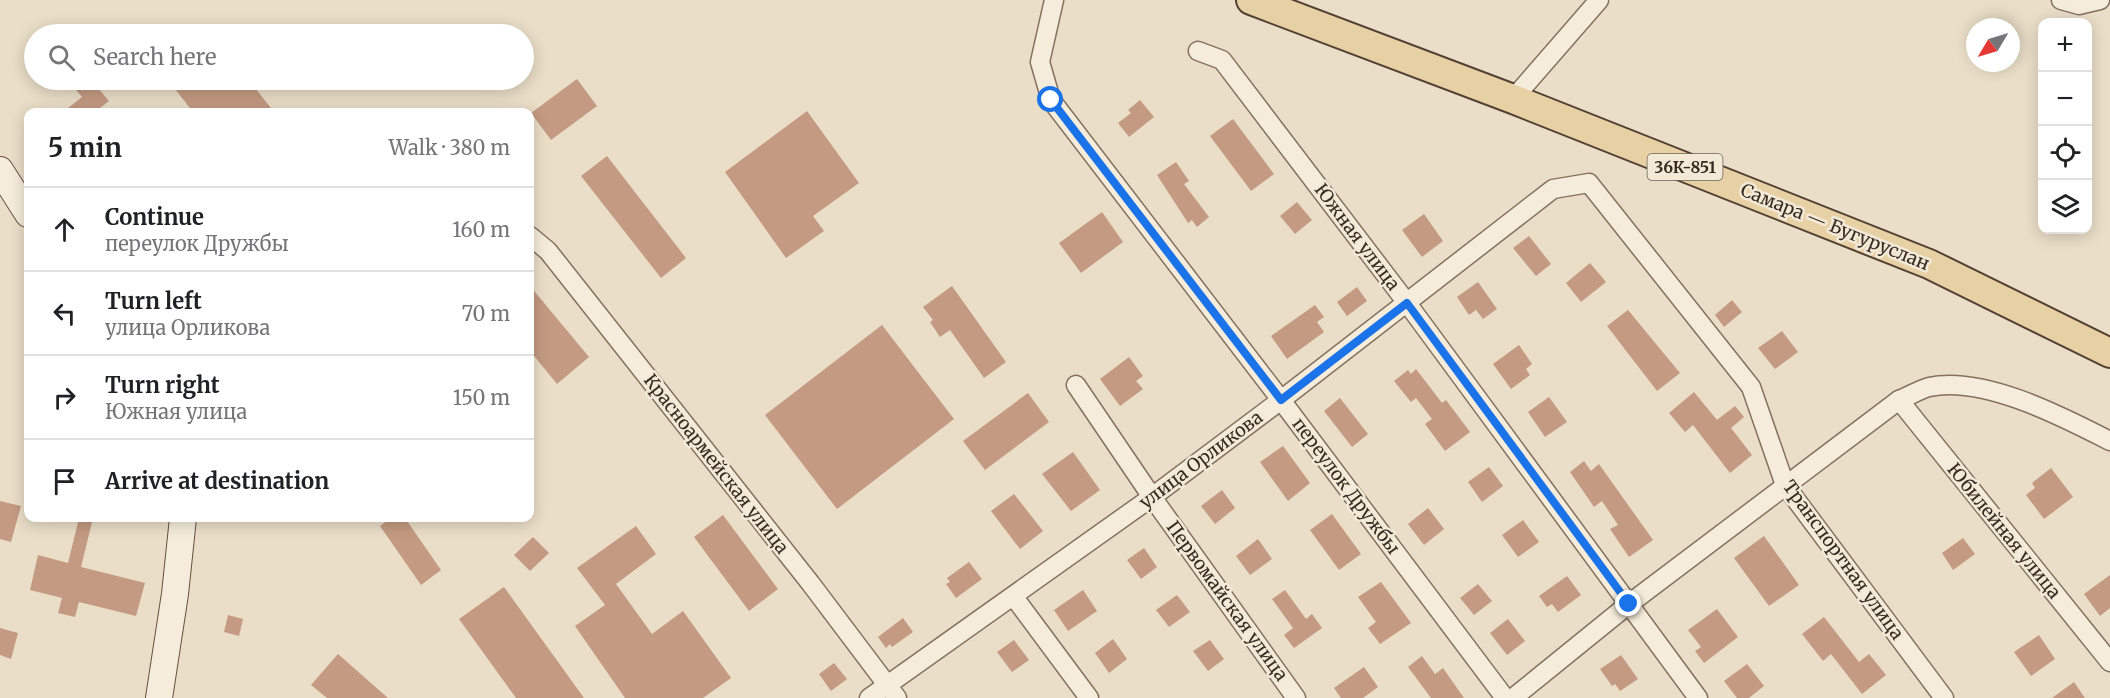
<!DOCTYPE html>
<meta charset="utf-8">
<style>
body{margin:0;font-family:Merriweather,serif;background:#f6f6f6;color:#202124}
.controls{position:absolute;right:18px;top:18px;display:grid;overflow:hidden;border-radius:12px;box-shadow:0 3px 15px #0003}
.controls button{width:54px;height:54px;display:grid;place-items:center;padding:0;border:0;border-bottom:2px solid #e0e0e0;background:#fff;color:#202124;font:30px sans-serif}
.compass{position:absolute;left:1966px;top:18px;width:54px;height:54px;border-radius:50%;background:#fff;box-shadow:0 3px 15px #0003;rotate:232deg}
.stop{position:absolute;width:18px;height:18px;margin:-14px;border:4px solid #1a73e8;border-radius:50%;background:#fff}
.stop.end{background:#1a73e8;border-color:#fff;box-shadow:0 2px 6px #0008}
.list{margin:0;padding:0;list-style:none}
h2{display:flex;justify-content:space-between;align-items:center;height:78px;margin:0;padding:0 24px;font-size:26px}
h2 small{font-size:20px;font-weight:400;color:#757577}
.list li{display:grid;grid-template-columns:39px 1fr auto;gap:18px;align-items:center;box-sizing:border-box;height:84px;padding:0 24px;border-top:2px solid #e0e0e0}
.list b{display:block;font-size:22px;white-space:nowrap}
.list p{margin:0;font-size:20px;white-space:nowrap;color:#757577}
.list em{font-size:20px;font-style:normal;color:#757577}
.icon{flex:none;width:33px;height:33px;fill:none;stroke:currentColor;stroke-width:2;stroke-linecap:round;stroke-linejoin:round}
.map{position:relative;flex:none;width:2110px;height:698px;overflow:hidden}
.search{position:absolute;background:#fff;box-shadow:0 3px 15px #0003;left:24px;top:24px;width:510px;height:66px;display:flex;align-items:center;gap:15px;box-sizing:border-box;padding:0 21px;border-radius:33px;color:#757577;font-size:22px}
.panel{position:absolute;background:#fff;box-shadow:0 3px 15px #0003;left:24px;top:108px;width:510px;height:414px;border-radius:12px}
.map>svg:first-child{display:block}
.building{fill:#c49a82}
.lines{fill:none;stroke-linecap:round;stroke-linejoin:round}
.street-casing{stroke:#84715f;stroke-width:21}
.secondary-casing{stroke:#665242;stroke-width:28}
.primary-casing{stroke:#524033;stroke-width:32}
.street{stroke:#f5ecdb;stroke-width:18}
.secondary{stroke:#f5ecdb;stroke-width:26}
.primary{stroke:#e8d0a5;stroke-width:28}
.route{stroke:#1a73e8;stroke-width:8}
.labels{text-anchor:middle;stroke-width:5;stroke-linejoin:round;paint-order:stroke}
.shield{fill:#f2e9d7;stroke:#6e6358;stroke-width:1.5}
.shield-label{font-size:16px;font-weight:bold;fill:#362a21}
.street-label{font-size:18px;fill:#362a21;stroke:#f2e9d7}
</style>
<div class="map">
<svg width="2110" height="698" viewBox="0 0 2110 698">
<rect width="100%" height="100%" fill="#eadec8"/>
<g class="building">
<polygon points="577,79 597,106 551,140 531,113"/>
<polygon points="68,80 91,80 109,101 95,112 63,112 82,97"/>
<polygon points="168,80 249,80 274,112 193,112"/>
<polygon points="1140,100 1154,117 1129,137 1118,123 1131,113 1128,110"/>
<polygon points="807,111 859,183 813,216 824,231 786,258 725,172"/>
<polygon points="1233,119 1274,174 1251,191 1210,136"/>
<polygon points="607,156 686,258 661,278 581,176"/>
<polygon points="1176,162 1189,181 1184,184 1209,217 1197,227 1192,220 1188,223 1157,175"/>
<polygon points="1297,202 1312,220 1295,234 1280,216"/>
<polygon points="1102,212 1123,242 1081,273 1059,243"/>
<polygon points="1424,214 1443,241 1422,257 1402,230"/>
<polygon points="1529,236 1551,264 1536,276 1513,248"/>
<polygon points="1590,263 1606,282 1581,302 1566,283"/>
<polygon points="1478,282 1497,309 1483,319 1476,310 1469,315 1457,297"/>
<polygon points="530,286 589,357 557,384 530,351"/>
<polygon points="952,286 1006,362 984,378 950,330 940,337 930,322 933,320 923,307"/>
<polygon points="1357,287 1367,301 1347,316 1337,302"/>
<polygon points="1732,300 1742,312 1724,327 1715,315"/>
<polygon points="1315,305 1324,317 1317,322 1324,332 1287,359 1271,336"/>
<polygon points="1628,310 1680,373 1657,391 1607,326"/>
<polygon points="882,325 954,419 837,509 765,415"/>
<polygon points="1782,331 1798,352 1775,369 1758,348"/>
<polygon points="1519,345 1532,364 1526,369 1530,375 1511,389 1493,364"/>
<polygon points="1129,357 1143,376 1136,381 1143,389 1120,406 1100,379"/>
<polygon points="1416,369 1442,403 1446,400 1470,432 1445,451 1425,424 1432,419 1416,398 1411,402 1394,381 1408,370 1411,374"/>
<polygon points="1694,392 1717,420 1735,406 1744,417 1731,428 1752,455 1730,473 1693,425 1685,432 1669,413"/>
<polygon points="1028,393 1049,422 985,470 963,441"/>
<polygon points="1549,397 1567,422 1545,437 1528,412"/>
<polygon points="1340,398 1368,434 1352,447 1324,411"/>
<polygon points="1283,446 1310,483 1288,501 1260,462"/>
<polygon points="1073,452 1100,490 1071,511 1042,474"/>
<polygon points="1584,461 1591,471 1599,464 1653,540 1629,557 1610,529 1618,525 1602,501 1594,507 1570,472"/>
<polygon points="1489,467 1503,486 1482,502 1468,482"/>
<polygon points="2051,468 2073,497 2044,519 2026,495 2035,488 2032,483"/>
<polygon points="1222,490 1235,508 1215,524 1201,506"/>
<polygon points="1014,494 1043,531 1020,549 991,511"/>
<polygon points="0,501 21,506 11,542 0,539"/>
<polygon points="1428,508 1444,529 1424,545 1408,524"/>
<polygon points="1332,514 1361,554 1339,570 1310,530"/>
<polygon points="723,515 778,589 749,611 694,537"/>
<polygon points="79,518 93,518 81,567 145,583 136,616 79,602 75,617 58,613 62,598 30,590 38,555 68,563"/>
<polygon points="391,518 405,518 441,570 421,585 380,526"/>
<polygon points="1523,520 1539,542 1518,557 1502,535"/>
<polygon points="636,526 656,554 616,584 652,634 683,611 731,678 703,698 625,698 575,626 605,605 577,568"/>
<polygon points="1764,536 1799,585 1769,606 1734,558"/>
<polygon points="533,537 549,553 530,571 514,555"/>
<polygon points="1963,538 1975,554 1953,570 1942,553"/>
<polygon points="1258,539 1272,559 1250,575 1236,556"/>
<polygon points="1144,548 1157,567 1141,579 1127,560"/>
<polygon points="969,562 982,579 956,598 946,584 950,582 947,578"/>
<polygon points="2110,575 2110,608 2100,616 2084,594"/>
<polygon points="1567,576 1581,595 1558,612 1552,604 1547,607 1539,596"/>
<polygon points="1381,582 1411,623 1380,644 1368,628 1376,622 1358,597"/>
<polygon points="1478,584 1492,601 1474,615 1460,598"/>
<polygon points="504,587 584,698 516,698 459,619"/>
<polygon points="1083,590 1097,611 1068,631 1054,610"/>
<polygon points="1285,590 1306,619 1312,614 1322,628 1294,648 1284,635 1293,628 1272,599"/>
<polygon points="1177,595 1190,612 1169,627 1156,610"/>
<polygon points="1717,609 1738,637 1704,663 1695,651 1701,647 1688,630"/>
<polygon points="228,615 243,619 239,636 224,632"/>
<polygon points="1824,617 1859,662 1869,654 1886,675 1862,694 1831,654 1823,661 1802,634"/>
<polygon points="903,618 913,632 892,647 890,644 886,648 878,637"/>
<polygon points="1508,619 1525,641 1507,655 1490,633"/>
<polygon points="0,628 18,633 11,659 0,655"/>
<polygon points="2039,635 2055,659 2031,676 2014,652"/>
<polygon points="1113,639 1127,659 1109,673 1095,653"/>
<polygon points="1014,640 1029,660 1012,672 997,652"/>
<polygon points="1210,640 1224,659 1208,671 1193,651"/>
<polygon points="338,654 388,698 327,698 311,685"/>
<polygon points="1621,655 1638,679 1620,691 1615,684 1612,686 1600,669"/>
<polygon points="1422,656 1435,674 1443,668 1464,698 1431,698 1408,667"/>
<polygon points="834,663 847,679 831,691 819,674"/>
<polygon points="1747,664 1764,686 1749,698 1737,698 1724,681"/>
<polygon points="1364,667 1378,687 1363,698 1341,698 1334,688"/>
<polygon points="2074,682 2085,698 2052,698"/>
</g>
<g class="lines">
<g class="street-casing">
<g id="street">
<polyline points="1054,0 1040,62 1051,100 1281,400 1505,698"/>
<polyline points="2061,0 2079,5 2100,0"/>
<polyline points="1198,51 1222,60 1407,303 1698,698"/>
<polyline points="1513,99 1599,0"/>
<polyline points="530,236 548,251 811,584 897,698"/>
<polyline points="1076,385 1152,497 1296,698"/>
<polyline points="1899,400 2110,662"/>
<polyline points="1014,597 1089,698"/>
<polyline points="869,698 1152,497 1281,400 1553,189 1589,183 1751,387 1785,485 1944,698"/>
<path d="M1513,698L1629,604L1899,400C1909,396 1919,390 1929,387C1983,375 2063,417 2110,441"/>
</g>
</g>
<g class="secondary-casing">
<g id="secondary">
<polyline points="0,170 28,214"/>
<polyline points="159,698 175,594 183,518"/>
</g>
</g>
<g class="primary-casing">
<polyline id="primary" points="1251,0 1513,99 1929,264 2110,353"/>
</g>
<use href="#street" class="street"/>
<use href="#secondary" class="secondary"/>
<use href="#primary" class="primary"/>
</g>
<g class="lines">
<polyline class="route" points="1051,100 1281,400 1407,303 1629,604"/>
</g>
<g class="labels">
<rect class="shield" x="1647.5" y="154" width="75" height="26" rx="4.5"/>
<g class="shield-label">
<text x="1685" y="173">36К-851</text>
</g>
<g class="street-label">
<text transform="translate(1835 227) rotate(22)" y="6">Самара — Бугуруслан</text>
<text transform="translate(1357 237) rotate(53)" y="6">Южная улица</text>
<text transform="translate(1201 460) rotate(-37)" y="6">улица Орликова</text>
<text transform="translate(716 464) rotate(52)" y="6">Красноармейская улица</text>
<text transform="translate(1346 486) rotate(53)" y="6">переулок Дружбы</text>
<text transform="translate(2004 531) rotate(51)" y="6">Юбилейная улица</text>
<text transform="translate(1843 560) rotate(54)" y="6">Транспортная улица</text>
<text transform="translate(1227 601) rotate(54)" y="6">Первомайская улица</text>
</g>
</g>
</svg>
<div class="controls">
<button>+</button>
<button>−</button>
<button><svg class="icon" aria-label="locate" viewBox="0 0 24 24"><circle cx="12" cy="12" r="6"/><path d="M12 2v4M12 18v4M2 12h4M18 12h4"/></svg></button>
<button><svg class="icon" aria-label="layers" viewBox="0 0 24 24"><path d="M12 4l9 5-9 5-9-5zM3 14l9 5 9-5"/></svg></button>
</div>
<svg class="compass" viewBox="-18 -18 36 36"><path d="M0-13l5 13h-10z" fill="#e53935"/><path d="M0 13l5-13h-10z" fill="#757577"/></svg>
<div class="stop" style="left:1051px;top:100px"></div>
<div class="stop end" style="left:1629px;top:604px"></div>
<div class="search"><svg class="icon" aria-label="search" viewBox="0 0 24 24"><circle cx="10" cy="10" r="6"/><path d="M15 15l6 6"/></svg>Search here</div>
<section class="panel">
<h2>5 min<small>Walk · 380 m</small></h2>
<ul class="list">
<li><svg class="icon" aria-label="ahead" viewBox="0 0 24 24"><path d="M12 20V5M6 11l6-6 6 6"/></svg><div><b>Continue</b><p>переулок Дружбы</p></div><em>160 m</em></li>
<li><svg class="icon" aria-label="left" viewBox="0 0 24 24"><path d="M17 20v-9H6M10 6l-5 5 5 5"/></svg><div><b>Turn left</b><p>улица Орликова</p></div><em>70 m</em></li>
<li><svg class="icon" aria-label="right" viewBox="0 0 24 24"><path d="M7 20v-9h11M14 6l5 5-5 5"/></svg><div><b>Turn right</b><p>Южная улица</p></div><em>150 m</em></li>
<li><svg class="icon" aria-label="arrive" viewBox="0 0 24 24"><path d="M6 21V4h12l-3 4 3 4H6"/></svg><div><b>Arrive at destination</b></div></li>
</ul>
</section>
</div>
